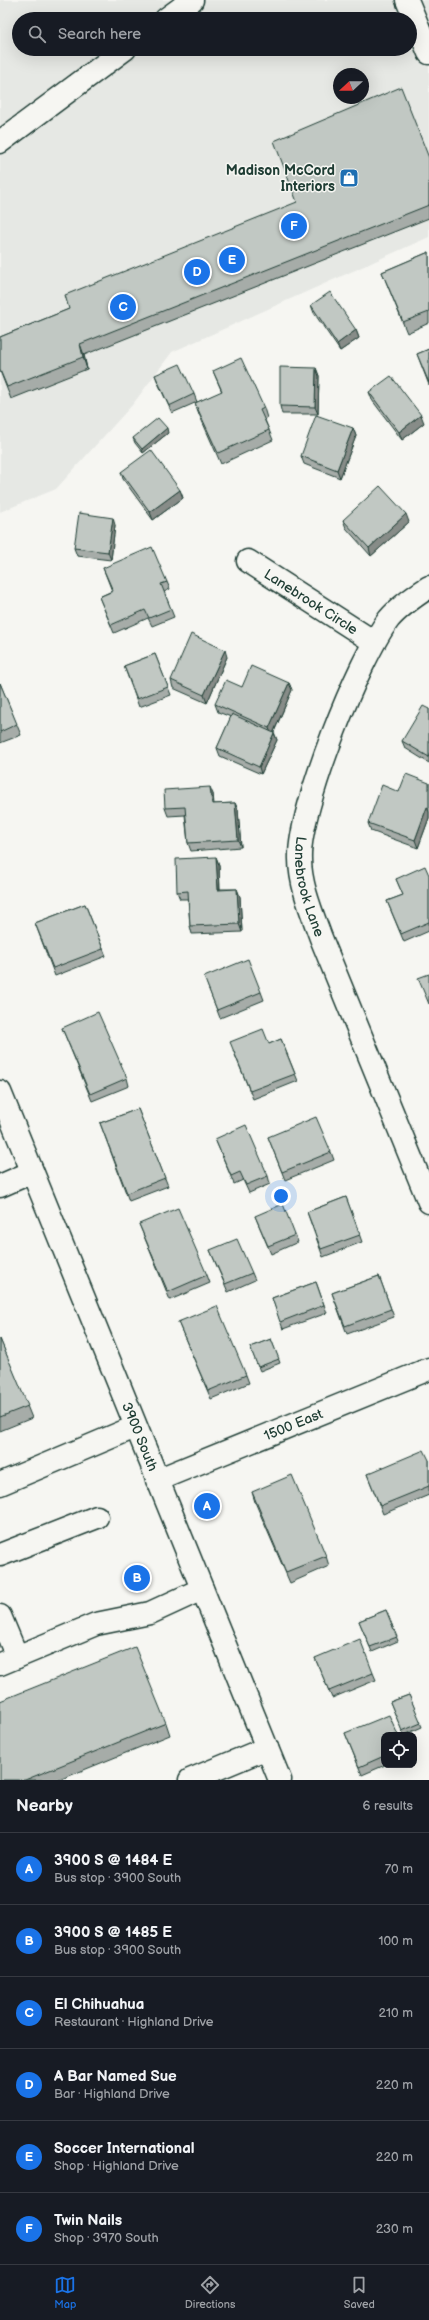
<!DOCTYPE html>
<meta charset="utf-8">
<style>
body{margin:0;font-family:"Balsamiq Sans",sans-serif;background:#20242c;color:#f1f3f6}
.controls{position:absolute;right:12px;bottom:12px;display:grid;overflow:hidden;border-radius:8px;box-shadow:0 4px 16px #0002}
.controls button{width:36px;height:36px;display:grid;place-items:center;padding:0;border:0;border-bottom:1px solid #363941;background:#171b24;color:#f1f3f6;font:20px sans-serif}
.compass{position:absolute;left:333px;top:68px;width:36px;height:36px;border-radius:50%;background:#171b24;box-shadow:0 4px 16px #0002;rotate:248deg}
.you{position:absolute;left:281px;top:1196px;width:14px;height:14px;margin:-10px;border:3px solid #fff;border-radius:50%;background:#1a73e8;box-shadow:0 0 0 6px #1a73e833}
.badge{display:grid;place-items:center;width:26px;height:26px;border-radius:50%;background:#1a73e8;color:#fff;font-size:13px;font-weight:700}
.pin{position:absolute;translate:-50% -50%;border:2px solid #fff;box-shadow:0 1px 4px #0006}
.list{margin:0;padding:0;list-style:none}
h2{display:flex;justify-content:space-between;align-items:center;height:52px;margin:0;padding:0 16px;font-size:17px}
h2 small{font-size:13px;font-weight:400;color:#9ea1a6}
.list li{display:grid;grid-template-columns:26px 1fr auto;gap:12px;align-items:center;box-sizing:border-box;height:72px;padding:0 16px;border-top:1px solid #363941}
.list b{display:block;font-size:15px;white-space:nowrap}
.list p{margin:0;font-size:13px;white-space:nowrap;color:#9ea1a6}
.list em{font-size:13px;font-style:normal;color:#9ea1a6}
.icon{flex:none;width:22px;height:22px;fill:none;stroke:currentColor;stroke-width:2;stroke-linecap:round;stroke-linejoin:round}
.map{position:relative;flex:none;width:429px;height:1780px;overflow:hidden}
.search{position:absolute;background:#171b24;box-shadow:0 4px 16px #0002;left:12px;right:12px;top:12px;height:44px;display:flex;align-items:center;gap:10px;box-sizing:border-box;padding:0 14px;border-radius:22px;color:#9ea1a6;font-size:15px}
.sheet{height:484px;background:#171b24}
nav{display:flex;justify-content:space-around;align-items:center;box-sizing:border-box;height:56px;border-top:1px solid #363941;background:#171b24;font-size:11px;color:#9ea1a6}
nav a{display:grid;justify-items:center;gap:2px}
nav .on{color:#1a73e8}
.map>svg:first-child{display:block}
.built{fill:#e6e8e4;fill-rule:evenodd}
.lines{fill:none;stroke-linecap:round;stroke-linejoin:round}
.minor-casing{stroke:#1f3d34;stroke-width:25}
.major-casing{stroke:#1f3d34;stroke-width:25}
.minor{stroke:#f6f6f2;stroke-width:22}
.major{stroke:#f6f6f2;stroke-width:22}
.wall{fill:#a6aca8;stroke:#1f3d34}
.shaded-wall{fill:#878c88;stroke:#1f3d34}
.building{fill:#c1c8c3;stroke:#1f3d34}
.labels{text-anchor:middle;stroke-width:3;stroke-linejoin:round;paint-order:stroke}
.poi-label{font-size:14px;font-weight:bold;fill:#1f3d34;stroke:#f6f6f2;text-anchor:end}
.street-label{font-size:14px;fill:#1f3d34;stroke:#f6f6f2}
</style>
<div class="map">
<svg width="429" height="1780" viewBox="0 0 429 1780">
<rect width="100%" height="100%" fill="#f6f6f2"/>
<filter id="ink" filterUnits="userSpaceOnUse"><feTurbulence type="fractalNoise" baseFrequency=".025" numOctaves="2"/><feDisplacementMap in="SourceGraphic" scale="8" xChannelSelector="R" yChannelSelector="G"/><feConvolveMatrix kernelMatrix="1 2 1 2 8 2 1 2 1" color-interpolation-filters="sRGB"/></filter>
<g filter="url(#ink)">
<path class="built" d="M0,0H429V237L172,352L133,404L56,489L0,512ZM19,19H410V49H19ZM339,74H363V98H339Z"/>
<g class="lines">
<g class="minor-casing">
<g id="minor">
<polyline points="407,0 429,53"/>
<path id="s1" d="M248,561L374,642"/>
<path id="s2" d="M429,587C415,596 400,606 389,619C359,658 298,810 300,859C300,885 312,913 321,938L429,1202"/>
<polyline points="0,1186 32,1172"/>
<path id="s3" d="M157,1480L429,1369"/>
<polyline points="0,1484 135,1427"/>
<polyline points="0,1555 97,1517"/>
<polyline points="0,1616 17,1657"/>
<polyline points="0,1664 96,1624 150,1613 202,1589"/>
<polyline points="190,1780 267,1748"/>
</g>
</g>
<g class="major-casing">
<g id="major">
<polyline points="166,19 192,0"/>
<polyline points="0,142 125,49"/>
<path id="s4" d="M0,1092L280,1780"/>
</g>
</g>
<use href="#minor" class="minor"/>
<use href="#major" class="major"/>
</g>
<g class="wall">
<polygon points="429,158 429,218 84,355 87,369 11,399 0,371 0,337 69,309"/>
<polygon points="429,252 429,323 407,333 382,272"/>
<polygon points="311,305 356,330 359,338 340,351 314,313"/>
<polygon points="429,349 429,385 417,354"/>
<polygon points="316,368 319,376 318,414 282,414 280,406"/>
<polygon points="213,371 264,408 267,418 265,420 273,440 221,464 199,414 195,403 222,392"/>
<polygon points="155,375 194,394 197,402 172,413 158,383"/>
<polygon points="369,392 424,423 402,440 372,400"/>
<polygon points="353,428 356,436 340,478 304,464 301,456"/>
<polygon points="168,433 143,453 135,443 133,438"/>
<polygon points="121,472 180,490 183,498 153,520 123,479"/>
<polygon points="343,520 409,522 371,556 346,528"/>
<polygon points="115,525 111,560 77,556 74,548"/>
<polygon points="103,568 167,582 170,589 164,592 174,617 152,626 148,618 114,633 99,597 112,591"/>
<polygon points="155,654 171,695 139,707 124,666"/>
<polygon points="227,657 207,703 173,688 171,680"/>
<polygon points="0,683 21,735 0,743"/>
<polygon points="289,683 292,690 274,732 277,740 261,774 220,756 217,748 231,717 218,712 215,704 242,687"/>
<polygon points="429,709 429,763 405,748 402,741"/>
<polygon points="429,783 429,818 418,848 371,831 368,823"/>
<polygon points="213,794 214,804 235,803 238,810 241,847 191,851 188,843 185,815 168,816 165,808"/>
<polygon points="216,857 219,865 220,889 237,889 240,897 242,932 192,934 190,926 188,899 180,899 177,892"/>
<polygon points="429,875 429,931 404,942 387,901 403,895 396,879"/>
<polygon points="85,904 106,956 55,976 35,923"/>
<polygon points="207,984 261,992 264,1000 220,1018"/>
<polygon points="62,1028 127,1078 129,1086 92,1101"/>
<polygon points="281,1039 298,1081 253,1099 233,1050 269,1044"/>
<polygon points="138,1109 168,1186 129,1201 100,1123"/>
<polygon points="268,1137 331,1152 334,1160 285,1180"/>
<polygon points="215,1139 268,1176 270,1184 249,1193 243,1180 234,1184"/>
<polygon points="346,1197 362,1242 323,1257 307,1212"/>
<polygon points="255,1216 295,1235 298,1242 271,1254"/>
<polygon points="139,1224 207,1275 210,1283 170,1300"/>
<polygon points="210,1250 252,1273 255,1280 228,1292"/>
<polygon points="379,1276 394,1317 347,1334 332,1293"/>
<polygon points="316,1282 327,1313 283,1329 272,1298"/>
<polygon points="178,1322 246,1375 249,1383 211,1399"/>
<polygon points="0,1339 32,1418 0,1431"/>
<polygon points="271,1339 280,1363 260,1371 250,1347"/>
<polygon points="429,1460 429,1495 383,1514 367,1474"/>
<polygon points="252,1492 326,1556 329,1566 290,1583 255,1502"/>
<polygon points="386,1610 398,1641 372,1652 359,1621"/>
<polygon points="315,1658 373,1673 376,1680 332,1698"/>
<polygon points="409,1695 422,1727 404,1735 390,1702"/>
<polygon points="166,1723 170,1735 59,1780 0,1780"/>
<polygon points="345,1733 384,1735 384,1765 385,1765 362,1775"/>
</g>
<g class="shaded-wall">
<polygon points="356,330 359,338 340,351 337,344"/>
<polygon points="80,344 84,355 87,369 83,357"/>
<polygon points="316,368 319,376 318,414 315,407"/>
<polygon points="421,415 424,423 402,440 399,432"/>
<polygon points="167,428 168,433 143,453 142,449"/>
<polygon points="353,428 356,436 340,478 337,470"/>
<polygon points="180,490 183,498 153,520 150,512"/>
<polygon points="406,514 409,522 371,556 369,548"/>
<polygon points="113,518 115,525 111,560 108,552"/>
<polygon points="225,650 227,657 207,703 204,695"/>
<polygon points="289,683 292,690 272,736 269,728"/>
<polygon points="274,733 277,740 261,774 259,767"/>
<polygon points="210,787 213,794 214,812 212,804"/>
<polygon points="235,803 238,810 241,847 238,840"/>
<polygon points="427,807 429,812 429,818 418,848 415,840"/>
<polygon points="216,857 219,865 220,897 218,890"/>
<polygon points="237,889 240,897 242,932 239,924"/>
</g>
<g class="building">
<polygon points="401,87 429,158 429,205 80,344 83,357 7,387 0,370 0,337 69,309 65,295 297,202 274,141"/>
<polygon points="429,252 429,312 403,322 382,272"/>
<polygon points="330,292 356,330 337,344 311,305"/>
<polygon points="429,349 429,383 417,354"/>
<polygon points="241,358 264,408 260,410 269,430 218,453 195,403 222,391 213,371"/>
<polygon points="180,364 194,394 169,406 155,375"/>
<polygon points="280,367 316,368 315,407 280,406"/>
<polygon points="391,376 421,415 399,432 369,392"/>
<polygon points="316,415 353,428 337,470 301,456"/>
<polygon points="158,418 167,428 142,449 133,438"/>
<polygon points="151,450 180,490 150,512 121,472"/>
<polygon points="380,486 406,514 369,548 343,520"/>
<polygon points="79,513 113,518 108,552 74,548"/>
<polygon points="152,547 167,582 161,584 171,609 149,618 145,610 111,625 99,597 113,591 103,568"/>
<polygon points="191,634 225,650 204,695 171,680"/>
<polygon points="155,654 168,687 137,699 124,666"/>
<polygon points="251,666 289,683 269,728 215,704 226,680 242,687"/>
<polygon points="0,683 17,724 0,732"/>
<polygon points="423,706 429,709 429,757 402,741"/>
<polygon points="232,714 274,733 259,767 217,748"/>
<polygon points="406,774 429,783 429,808 427,807 415,840 368,823 382,785 399,792"/>
<polygon points="210,787 212,804 235,803 238,840 188,843 185,807 165,808 164,790"/>
<polygon points="216,857 218,890 237,889 239,924 190,926 188,891 177,892 176,859"/>
<polygon points="425,866 429,875 429,922 401,934 387,901 403,895 396,879"/>
<polygon points="85,904 103,949 53,968 35,923"/>
<polygon points="248,959 261,992 217,1010 204,977"/>
<polygon points="429,974 429,1004 418,978"/>
<polygon points="98,1012 127,1078 90,1094 62,1028"/>
<polygon points="263,1029 269,1044 281,1039 295,1074 250,1091 230,1042"/>
<polygon points="138,1109 165,1178 127,1193 100,1123"/>
<polygon points="316,1117 331,1152 282,1172 268,1137"/>
<polygon points="246,1125 268,1176 246,1185 240,1172 231,1176 215,1139"/>
<polygon points="346,1197 360,1235 321,1249 307,1212"/>
<polygon points="283,1204 295,1235 268,1246 255,1216"/>
<polygon points="178,1208 207,1275 168,1292 139,1224"/>
<polygon points="237,1239 252,1273 225,1284 210,1250"/>
<polygon points="379,1276 391,1309 345,1326 332,1293"/>
<polygon points="316,1282 324,1305 280,1322 272,1298"/>
<polygon points="217,1306 246,1375 208,1391 178,1322"/>
<polygon points="0,1339 28,1406 0,1417"/>
<polygon points="271,1339 279,1359 258,1367 250,1347"/>
<polygon points="424,1450 429,1460 429,1486 380,1506 367,1474"/>
<polygon points="292,1475 326,1556 286,1572 252,1492"/>
<polygon points="386,1610 397,1637 370,1647 359,1621"/>
<polygon points="360,1639 373,1673 329,1691 315,1658"/>
<polygon points="135,1647 166,1723 25,1780 0,1780 0,1701"/>
<polygon points="409,1695 421,1723 402,1731 390,1702"/>
<polygon points="389,1715 398,1735 384,1735 384,1756 359,1767 345,1733"/>
</g>
</g>
<defs>
<g id="shop-square" transform="scale(1)"><rect x="-9" y="-9" width="18" height="18" rx="4" fill="#1f6fb2" stroke="#f6f6f2"/><path d="M-5-2.5h2.3a2.7 3.5 0 0 1 5.4 0H5L5.5 6h-11ZM-1.5-2.5h3a1.5 2.3 0 0 0-3 0Z" fill="#fff"/></g>
</defs>
<g fill-rule="evenodd">
<use href="#shop-square" x="349" y="178"/>
</g>
<g class="labels">
<g class="poi-label">
<text x="335" y="175">Madison McCord<tspan x="335" dy="16">Interiors</tspan></text>
</g>
<g class="street-label">
<text dy="5" stroke="none"><textPath href="#s1" startOffset="75">Lanebrook Circle</textPath></text>
<text dy="5" stroke="none"><textPath href="#s2" startOffset="338">Lanebrook Lane</textPath></text>
<text dy="5" stroke="none"><textPath href="#s3" startOffset="147">1500 East</textPath></text>
<text dy="5" stroke="none"><textPath href="#s4" startOffset="372">3900 South</textPath></text>
</g>
</g>
</svg>
<div class="controls">
<button><svg class="icon" aria-label="locate" viewBox="0 0 24 24"><circle cx="12" cy="12" r="6"/><path d="M12 2v4M12 18v4M2 12h4M18 12h4"/></svg></button>
</div>
<svg class="compass" viewBox="-18 -18 36 36"><path d="M0-13l5 13h-10z" fill="#e53935"/><path d="M0 13l5-13h-10z" fill="#9ea1a6"/></svg>
<div class="you"></div>
<div class="pin badge" style="left:207px;top:1506px">A</div>
<div class="pin badge" style="left:137px;top:1578px">B</div>
<div class="pin badge" style="left:123px;top:307px">C</div>
<div class="pin badge" style="left:197px;top:272px">D</div>
<div class="pin badge" style="left:232px;top:260px">E</div>
<div class="pin badge" style="left:294px;top:226px">F</div>
<div class="search"><svg class="icon" aria-label="search" viewBox="0 0 24 24"><circle cx="10" cy="10" r="6"/><path d="M15 15l6 6"/></svg>Search here</div>
</div>
<section class="sheet">
<h2>Nearby<small>6 results</small></h2>
<ul class="list">
<li><span class="badge">A</span><div><b>3900 S @ 1484 E</b><p>Bus stop · 3900 South</p></div><em>70 m</em></li>
<li><span class="badge">B</span><div><b>3900 S @ 1485 E</b><p>Bus stop · 3900 South</p></div><em>100 m</em></li>
<li><span class="badge">C</span><div><b>El Chihuahua</b><p>Restaurant · Highland Drive</p></div><em>210 m</em></li>
<li><span class="badge">D</span><div><b>A Bar Named Sue</b><p>Bar · Highland Drive</p></div><em>220 m</em></li>
<li><span class="badge">E</span><div><b>Soccer International</b><p>Shop · Highland Drive</p></div><em>220 m</em></li>
<li><span class="badge">F</span><div><b>Twin Nails</b><p>Shop · 3970 South</p></div><em>230 m</em></li>
</ul>
</section>
<nav>
<a class="on"><svg class="icon" aria-label="map" viewBox="0 0 24 24"><path d="M3 6l6-2 6 2 6-2v14l-6 2-6-2-6 2zM9 4v14M15 6v14"/></svg>Map</a>
<a><svg class="icon" aria-label="directions" viewBox="0 0 24 24"><path d="M12 3l9 9-9 9-9-9zM9 14v-3h6M13 9l2 2-2 2"/></svg>Directions</a>
<a><svg class="icon" aria-label="saved" viewBox="0 0 24 24"><path d="M7 4h10v16l-5-4-5 4z"/></svg>Saved</a>
</nav>
